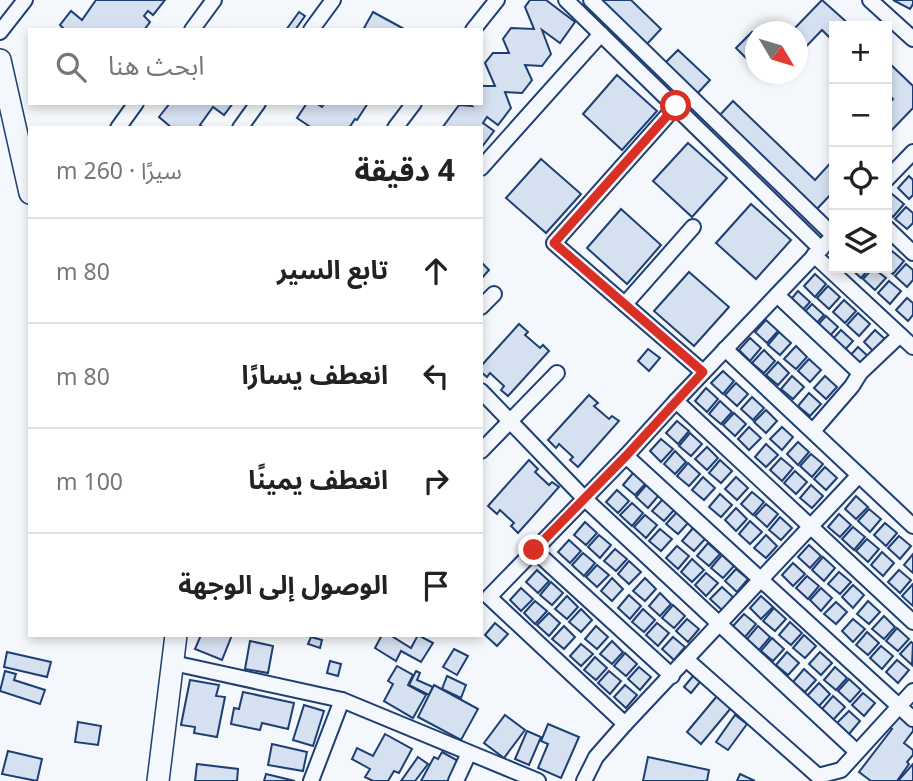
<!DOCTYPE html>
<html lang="ar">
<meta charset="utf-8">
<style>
body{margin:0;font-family:"Noto Sans","Noto Sans Arabic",sans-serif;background:#f2f2f2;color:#222;direction:rtl}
.controls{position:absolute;right:21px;top:21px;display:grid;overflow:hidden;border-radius:0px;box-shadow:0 4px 10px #0003}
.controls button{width:63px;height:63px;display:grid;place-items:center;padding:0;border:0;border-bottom:2px solid #e0e0e0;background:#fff;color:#222;font:35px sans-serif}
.compass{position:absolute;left:745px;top:21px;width:63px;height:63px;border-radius:50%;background:#fff;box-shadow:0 4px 10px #0003;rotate:128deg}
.stop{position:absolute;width:21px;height:21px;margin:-16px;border:5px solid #d93025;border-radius:50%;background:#fff}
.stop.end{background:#d93025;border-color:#fff;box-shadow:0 2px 7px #0008}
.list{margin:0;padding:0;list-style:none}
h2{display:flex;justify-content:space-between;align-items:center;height:91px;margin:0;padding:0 28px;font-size:30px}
h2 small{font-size:23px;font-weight:400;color:#767676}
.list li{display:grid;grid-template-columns:46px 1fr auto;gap:21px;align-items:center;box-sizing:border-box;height:105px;padding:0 28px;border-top:2px solid #e0e0e0}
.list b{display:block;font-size:26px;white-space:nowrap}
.list em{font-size:23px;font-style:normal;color:#767676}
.icon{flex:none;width:38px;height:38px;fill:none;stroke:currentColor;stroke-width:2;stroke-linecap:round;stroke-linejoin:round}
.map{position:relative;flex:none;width:913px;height:781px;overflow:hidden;direction:ltr}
.search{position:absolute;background:#fff;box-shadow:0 4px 10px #0003;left:28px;top:28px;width:455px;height:77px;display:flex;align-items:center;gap:18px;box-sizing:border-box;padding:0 24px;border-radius:0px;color:#767676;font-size:26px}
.panel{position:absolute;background:#fff;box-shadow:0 4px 10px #0003;left:28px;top:126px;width:455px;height:511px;border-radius:0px;direction:rtl}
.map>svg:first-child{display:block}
.building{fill:#d5e0f0;stroke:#1d3f73;stroke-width:2}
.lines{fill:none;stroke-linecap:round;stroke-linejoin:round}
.minor-casing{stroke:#1d3f73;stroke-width:18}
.secondary-casing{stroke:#1d3f73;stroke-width:24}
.minor{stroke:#f4f7fb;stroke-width:14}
.secondary{stroke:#f4f7fb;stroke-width:21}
.route{stroke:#d93025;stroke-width:9}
</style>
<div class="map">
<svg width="913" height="781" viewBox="0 0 913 781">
<rect width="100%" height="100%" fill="#f4f7fb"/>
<g class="building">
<polygon points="96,0 165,0 153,15 148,11 144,16 150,22 144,30 65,30 60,25 71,11 82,20"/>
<polygon points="530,0 546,0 575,22 560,43 542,30 551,54 542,66 525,65 532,80 522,93 505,92 511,108 498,125 487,117 483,123 494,131 481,148 481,128 442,128 459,105 472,106 469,103 481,103 481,86 495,86 485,63 493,53 509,53 503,39 511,28 534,29 525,7"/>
<polygon points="601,0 631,0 661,29 647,44"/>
<polygon points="822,0 851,26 834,26 834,42 822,30 800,53 797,51 797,32 791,32"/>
<polygon points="893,0 913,0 913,4 910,9"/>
<polygon points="299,12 305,16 295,30 286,30"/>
<polygon points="373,12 406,30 368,30 364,28"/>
<polygon points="752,32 755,35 755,67 736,48"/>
<polygon points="678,50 710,80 696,95 664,64"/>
<polygon points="887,61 913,86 913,108 887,135 887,105 893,99 887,93"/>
<polygon points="617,75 657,111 622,150 583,114"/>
<polygon points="733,101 815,180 834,159 834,191 815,211 718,117"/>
<polygon points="170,103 233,103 224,115 213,107 200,125 204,128 172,128 159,117"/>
<polygon points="307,103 316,103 322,107 325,103 368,103 357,120 355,119 349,128 312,128 297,118"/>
<polygon points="688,143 727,178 692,217 653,181"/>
<polygon points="541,159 581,194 546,233 506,198"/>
<polygon points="909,176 913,180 913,195 909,199 898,188"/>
<polygon points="892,194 904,204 893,217 887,211 887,200"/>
<polygon points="751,204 791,240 756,279 716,243"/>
<polygon points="906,207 913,213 913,223 907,229 895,219"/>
<polygon points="621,209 661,245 627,284 587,248"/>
<polygon points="892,251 904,261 893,274 886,268 887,257"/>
<polygon points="483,264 489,270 481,279 481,266"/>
<polygon points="906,264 913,270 913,280 907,287 895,276"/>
<polygon points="850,268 870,268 861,278"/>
<polygon points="873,268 886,278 875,290 863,279"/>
<polygon points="689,272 729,307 694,346 654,311"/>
<polygon points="815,274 826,284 815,297 804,286"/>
<polygon points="889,281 901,291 890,304 878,293"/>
<polygon points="828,286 840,297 829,309 817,298"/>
<polygon points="798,291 810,302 799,314 787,304"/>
<polygon points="907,298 913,303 913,315 908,321 896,310"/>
<polygon points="844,300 856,311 845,323 833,312"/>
<polygon points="812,304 824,315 813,327 801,316"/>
<polygon points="858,313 870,324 859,336 847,325"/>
<polygon points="826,316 838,327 827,339 815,328"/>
<polygon points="766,320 778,331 767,343 755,332"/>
<polygon points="519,324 528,332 525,335 540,348 543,345 549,351 508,396 501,390 504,386 490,373 487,377 481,372 481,366"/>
<polygon points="841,330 853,341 842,353 830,342"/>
<polygon points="875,330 886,340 875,353 864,342"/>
<polygon points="779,332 791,343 780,355 768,345"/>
<polygon points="750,338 761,348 750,361 739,350"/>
<polygon points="796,346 807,357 796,369 784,359"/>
<polygon points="858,347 870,358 859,370 847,359"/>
<polygon points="648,349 660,358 649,371 638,361"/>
<polygon points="764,350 775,361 764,373 752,363"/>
<polygon points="809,359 821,370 810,382 798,371"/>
<polygon points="778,362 789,373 778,385 766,375"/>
<polygon points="723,371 734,381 723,394 711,383"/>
<polygon points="792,376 804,387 793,399 781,389"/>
<polygon points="825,376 837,387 826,399 814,388"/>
<polygon points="736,383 748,394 737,406 725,395"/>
<polygon points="706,388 718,399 707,412 695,401"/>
<polygon points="809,393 821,404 810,416 798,406"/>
<polygon points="589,395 598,403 594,406 609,419 612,416 619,421 578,467 570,460 573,457 559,444 556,448 548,440"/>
<polygon points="752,397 764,408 753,420 741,409"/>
<polygon points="720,401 732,412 721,424 709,414"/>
<polygon points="766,410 777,421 766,433 754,422"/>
<polygon points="734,413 746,424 735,436 723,425"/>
<polygon points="677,421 689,431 678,444 666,433"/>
<polygon points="749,427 761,438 749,450 738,439"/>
<polygon points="782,427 793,437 782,450 770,439"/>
<polygon points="690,433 702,444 691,456 679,446"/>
<polygon points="661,439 673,449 661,462 650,451"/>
<polygon points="798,442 809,452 798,465 787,454"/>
<polygon points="766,444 778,455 766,467 755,457"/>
<polygon points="707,447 718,458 707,470 695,459"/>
<polygon points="675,451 686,462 675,474 664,464"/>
<polygon points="811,454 823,464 812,477 800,466"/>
<polygon points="781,458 793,468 782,481 770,470"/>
<polygon points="529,460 538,469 535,472 549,485 552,482 559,487 518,533 511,526 514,523 500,510 497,514 488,506"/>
<polygon points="720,460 732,471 721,483 709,473"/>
<polygon points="688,463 700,474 689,486 677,476"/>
<polygon points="825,467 837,478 826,490 814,479"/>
<polygon points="795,471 807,482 796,494 784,483"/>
<polygon points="634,472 646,483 635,495 623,485"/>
<polygon points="703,477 715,488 704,500 692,490"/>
<polygon points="736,477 748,488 737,500 725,489"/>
<polygon points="647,484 659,495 648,508 636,497"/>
<polygon points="811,485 823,496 812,508 800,498"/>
<polygon points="617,490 629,501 618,513 606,502"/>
<polygon points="752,492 764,502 753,515 741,504"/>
<polygon points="720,494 732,505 721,517 709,507"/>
<polygon points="856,496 868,507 856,519 845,509"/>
<polygon points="663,499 675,509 664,521 652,511"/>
<polygon points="632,503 643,513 632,526 620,515"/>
<polygon points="766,504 778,514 767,527 755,516"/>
<polygon points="736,508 747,519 736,531 725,520"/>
<polygon points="869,509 881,519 870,532 858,521"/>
<polygon points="677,512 689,522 678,534 666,524"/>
<polygon points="839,514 851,525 840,537 828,527"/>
<polygon points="645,515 657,525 646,538 634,527"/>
<polygon points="780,517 792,528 781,540 769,530"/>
<polygon points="750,521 762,532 750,544 739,534"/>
<polygon points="585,522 597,533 586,545 574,535"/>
<polygon points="885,523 897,533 886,546 874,535"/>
<polygon points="853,527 865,537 854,550 842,539"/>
<polygon points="693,528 705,539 694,551 682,541"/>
<polygon points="660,529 672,539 661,551 649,541"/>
<polygon points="599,535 611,545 600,558 588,547"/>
<polygon points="766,535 777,546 766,558 754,548"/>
<polygon points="899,536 911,546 900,559 888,548"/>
<polygon points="867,539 879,549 868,562 856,551"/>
<polygon points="569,540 581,551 570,563 558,552"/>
<polygon points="708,543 720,554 709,566 697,556"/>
<polygon points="809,545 821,556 810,568 798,557"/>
<polygon points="677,546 689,556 678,569 666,558"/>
<polygon points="615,549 627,559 616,571 604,561"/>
<polygon points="882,552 894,563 883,576 871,565"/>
<polygon points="583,553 595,563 584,576 572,565"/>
<polygon points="913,554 913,573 904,565"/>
<polygon points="722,555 734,566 723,578 711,568"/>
<polygon points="823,557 835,568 824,581 812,570"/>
<polygon points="692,559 704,570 692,582 681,572"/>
<polygon points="629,561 641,572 629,584 618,574"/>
<polygon points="793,563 805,574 793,586 782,575"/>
<polygon points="597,565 609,575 597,587 586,577"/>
<polygon points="736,569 748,579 737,592 725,581"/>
<polygon points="537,570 549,581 538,593 526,582"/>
<polygon points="899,570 911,580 900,593 888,582"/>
<polygon points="839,572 851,582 840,594 828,584"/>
<polygon points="706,573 718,583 706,596 695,585"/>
<polygon points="807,576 819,586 808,599 796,588"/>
<polygon points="612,578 623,589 612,601 601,591"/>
<polygon points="645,578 656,589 645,601 633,591"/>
<polygon points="551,582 563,593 552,605 540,595"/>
<polygon points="913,584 913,606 902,596"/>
<polygon points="853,585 864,595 853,608 842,597"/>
<polygon points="722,587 733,597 722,610 710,599"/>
<polygon points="521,588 533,599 521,611 510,600"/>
<polygon points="821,588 832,598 821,611 810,600"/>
<polygon points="660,593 671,604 660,616 649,606"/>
<polygon points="629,595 641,606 630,619 618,608"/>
<polygon points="567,596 578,607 567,619 555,609"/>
<polygon points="761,596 773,607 761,619 750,608"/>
<polygon points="535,601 547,611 535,624 524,613"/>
<polygon points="868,601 880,612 869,624 857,614"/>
<polygon points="836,602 847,612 836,624 824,614"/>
<polygon points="673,605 685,616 674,628 662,618"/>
<polygon points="774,608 786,619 775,631 763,621"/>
<polygon points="581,609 592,620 581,632 569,622"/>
<polygon points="643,609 655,620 644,632 632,622"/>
<polygon points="549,613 560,623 549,636 537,625"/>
<polygon points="744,614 756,624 745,637 733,626"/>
<polygon points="884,616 895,627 884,639 872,629"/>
<polygon points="687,619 699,629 688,642 676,631"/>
<polygon points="853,619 865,629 853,642 842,631"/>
<polygon points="790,622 802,633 791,645 779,635"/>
<polygon points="495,623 508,634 497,646 485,635"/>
<polygon points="657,623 669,633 658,646 646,635"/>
<polygon points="564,626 575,637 564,649 552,639"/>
<polygon points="596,626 608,637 597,649 585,639"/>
<polygon points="758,626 770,637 759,650 747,639"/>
<polygon points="897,628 909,639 898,651 886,641"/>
<polygon points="867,632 879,643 868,655 856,645"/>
<polygon points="201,635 232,635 222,660 195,649"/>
<polygon points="382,635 390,635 411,648 418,635 433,643 421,662 401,651 396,661 375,648"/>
<polygon points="804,635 816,646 805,658 793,648"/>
<polygon points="311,637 322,640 320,648 308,644"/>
<polygon points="673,637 685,647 674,660 662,649"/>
<polygon points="772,638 784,649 773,661 761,651"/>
<polygon points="250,641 273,646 268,673 245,669"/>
<polygon points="612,641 623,652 612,664 600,654"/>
<polygon points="911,642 913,643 912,665 900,654"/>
<polygon points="581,644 593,654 581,666 570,656"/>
<polygon points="881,646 893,656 882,669 870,658"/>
<polygon points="454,649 468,656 457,675 443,667"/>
<polygon points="7,652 51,662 47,677 4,667"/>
<polygon points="787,652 799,663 788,675 776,665"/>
<polygon points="820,652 832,663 821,675 809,664"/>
<polygon points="625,653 637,664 626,676 614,666"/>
<polygon points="595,657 607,668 596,680 584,670"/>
<polygon points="897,660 909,670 898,683 886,672"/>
<polygon points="330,661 341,664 338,676 327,673"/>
<polygon points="397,666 413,675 408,685 426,695 413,718 384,701 393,684 388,681"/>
<polygon points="639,667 651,677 640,690 628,679"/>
<polygon points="835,667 847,678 836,690 824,680"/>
<polygon points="804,669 816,680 805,692 793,682"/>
<polygon points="5,671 16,674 14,680 45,690 40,704 0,691"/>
<polygon points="416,671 420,673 417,680 433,687 429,695 409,685"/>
<polygon points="609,671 621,681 610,694 598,683"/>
<polygon points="447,676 466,685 461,698 442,689"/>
<polygon points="693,676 700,682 691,693 684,687"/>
<polygon points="849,679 861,690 850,702 838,691"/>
<polygon points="190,680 219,685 216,696 225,697 217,737 194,733 195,727 181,725"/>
<polygon points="819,683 830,694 819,706 807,696"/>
<polygon points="434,685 478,709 461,740 418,717"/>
<polygon points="625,685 637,695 626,708 614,697"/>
<polygon points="243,692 294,703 288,729 262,723 260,730 231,724 234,708 239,709"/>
<polygon points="863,693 875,703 864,716 852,705"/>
<polygon points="717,696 731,708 701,744 687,732"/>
<polygon points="833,696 845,707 833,720 822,709"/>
<polygon points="304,705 324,711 313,746 293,740"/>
<polygon points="849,711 860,721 849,734 837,723"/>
<polygon points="896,713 913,726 913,731 904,743 913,750 913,755 907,762 909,764 897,781 871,781 859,772 892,729 887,725"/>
<polygon points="505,715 525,730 504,758 484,743"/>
<polygon points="735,715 747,724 728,750 716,742"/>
<polygon points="78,722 101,726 98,745 75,742"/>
<polygon points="548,724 579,737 561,778 538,768 548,744 541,741"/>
<polygon points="527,731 541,737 529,765 515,759"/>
<polygon points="385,734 412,749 399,773 394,771 388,781 373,781 365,777 370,769 352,759 357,748 373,756"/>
<polygon points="272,744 307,752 303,771 268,765"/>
<polygon points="8,751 42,759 37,781 2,774"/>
<polygon points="442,752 462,763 451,781 421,781 434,757 438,759"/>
<polygon points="418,757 428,764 415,781 401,781"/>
<polygon points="648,757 709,770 707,781 643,781"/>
<polygon points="197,764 238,769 237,781 195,781"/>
<polygon points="913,764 913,781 898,781"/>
<polygon points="266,774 295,781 264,781"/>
<polygon points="740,774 755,781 737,781"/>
</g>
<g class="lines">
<g class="minor-casing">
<g id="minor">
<polyline points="566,0 821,249"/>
<polyline points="591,0 833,235"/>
<polyline points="870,0 913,39"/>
<polyline points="192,30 214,0"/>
<polyline points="311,30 333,0"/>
<polyline points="473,30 497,0"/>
<polyline points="0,32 25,0"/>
<polyline points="676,106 554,243 703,372"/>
<polyline points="118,128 136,103"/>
<polyline points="240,128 258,103"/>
<polyline points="395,128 414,103"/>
<polyline points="481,168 601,34"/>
<polyline points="887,179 913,152"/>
<polyline points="887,228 913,253"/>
<polyline points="834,235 676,401 626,456 489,597 625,724 859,475"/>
<polyline points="814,255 913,347"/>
<polyline points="777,295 860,373"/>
<polyline points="625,304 693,227"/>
<polyline points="481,307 494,294"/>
<polyline points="725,349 913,526"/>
<polyline points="481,391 584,498 857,752"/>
<polyline points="676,401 913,622"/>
<polyline points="813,431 852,386 860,373 900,335"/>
<polyline points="481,451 557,373"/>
<polyline points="626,456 913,719"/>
<polyline points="534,550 672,676"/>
<polyline points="687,660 818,776 841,770 913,691"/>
<polyline points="173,663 342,700 538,781"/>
<polyline points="311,781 342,700"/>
<polyline points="456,781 469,753"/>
<polyline points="584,781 596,757 625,724"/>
</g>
</g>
<g class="secondary-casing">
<g id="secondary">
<polyline points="0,60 30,193"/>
<polyline points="158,781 176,635"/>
</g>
</g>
<use href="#minor" class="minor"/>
<use href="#secondary" class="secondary"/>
</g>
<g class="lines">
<polyline class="route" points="534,550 626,456 703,372 554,243 676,106"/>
</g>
</svg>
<div class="controls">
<button>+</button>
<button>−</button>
<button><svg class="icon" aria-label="locate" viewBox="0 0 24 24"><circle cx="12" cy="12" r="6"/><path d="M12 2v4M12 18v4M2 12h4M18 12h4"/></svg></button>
<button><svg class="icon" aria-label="layers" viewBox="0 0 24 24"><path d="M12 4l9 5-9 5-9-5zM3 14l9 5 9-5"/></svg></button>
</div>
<svg class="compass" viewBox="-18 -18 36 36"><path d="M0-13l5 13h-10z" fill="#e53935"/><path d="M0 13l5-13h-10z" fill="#767676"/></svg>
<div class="stop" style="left:676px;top:106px"></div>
<div class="stop end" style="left:534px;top:550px"></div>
<div class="search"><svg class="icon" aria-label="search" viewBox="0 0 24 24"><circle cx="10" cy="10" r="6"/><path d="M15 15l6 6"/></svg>ابحث هنا</div>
<section class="panel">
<h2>4 دقيقة<small>سيرًا · 260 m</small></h2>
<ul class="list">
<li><svg class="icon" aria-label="ahead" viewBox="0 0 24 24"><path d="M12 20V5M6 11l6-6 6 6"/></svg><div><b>تابع السير</b></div><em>80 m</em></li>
<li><svg class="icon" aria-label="left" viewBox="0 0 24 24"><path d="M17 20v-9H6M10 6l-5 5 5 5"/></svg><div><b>انعطف يسارًا</b></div><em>80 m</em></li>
<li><svg class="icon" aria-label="right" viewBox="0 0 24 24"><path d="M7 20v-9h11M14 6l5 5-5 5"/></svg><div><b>انعطف يمينًا</b></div><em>100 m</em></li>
<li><svg class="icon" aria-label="arrive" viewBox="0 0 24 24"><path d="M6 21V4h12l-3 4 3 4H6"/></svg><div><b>الوصول إلى الوجهة</b></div></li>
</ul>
</section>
</div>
